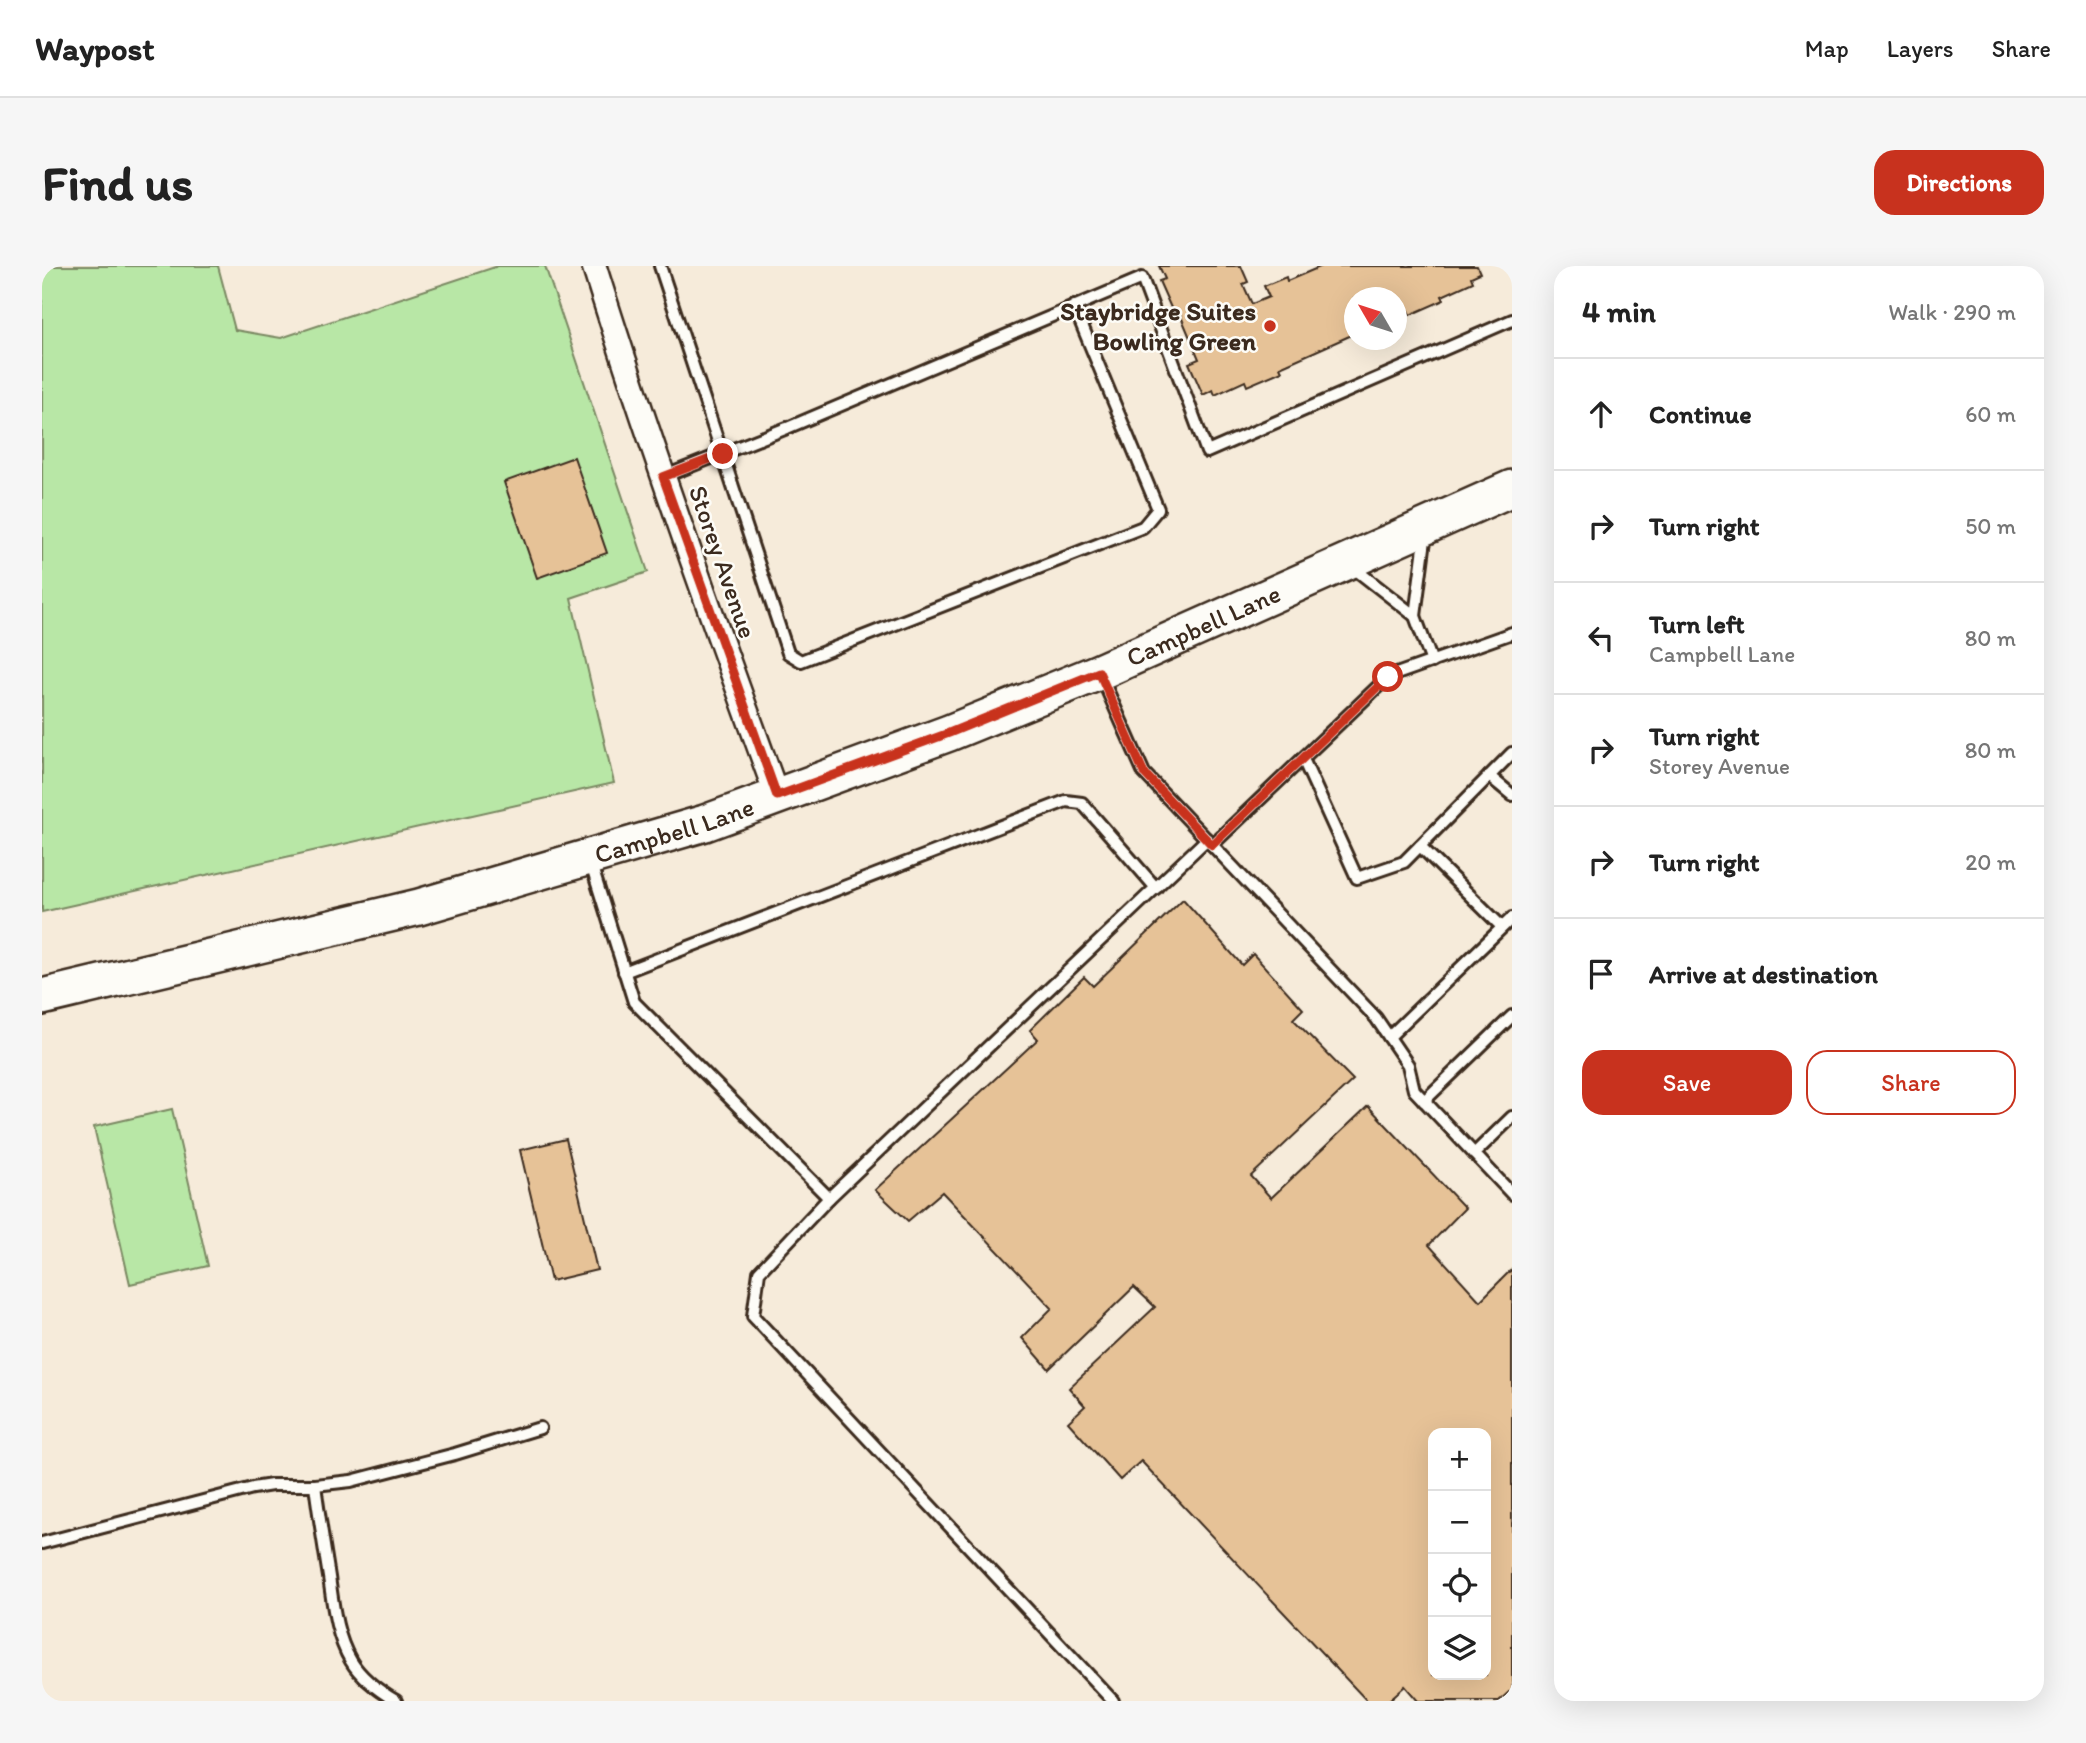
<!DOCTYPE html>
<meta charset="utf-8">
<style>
body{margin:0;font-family:Itim,sans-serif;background:#f6f6f6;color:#222}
.controls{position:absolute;right:21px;bottom:21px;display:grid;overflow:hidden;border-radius:14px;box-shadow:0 7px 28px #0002}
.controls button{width:63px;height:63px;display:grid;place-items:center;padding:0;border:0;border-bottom:2px solid #e0e0e0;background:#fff;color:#222;font:35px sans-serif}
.compass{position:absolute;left:1302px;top:21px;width:63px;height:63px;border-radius:50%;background:#fff;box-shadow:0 7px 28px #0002;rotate:309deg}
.stop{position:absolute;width:21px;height:21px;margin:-16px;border:5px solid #c8321e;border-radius:50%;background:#fff}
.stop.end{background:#c8321e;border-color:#fff;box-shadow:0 2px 7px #0008}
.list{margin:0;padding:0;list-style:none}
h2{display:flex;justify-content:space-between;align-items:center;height:91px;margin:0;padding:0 28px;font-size:30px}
h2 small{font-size:23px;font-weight:400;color:#767676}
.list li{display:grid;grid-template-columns:46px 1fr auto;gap:21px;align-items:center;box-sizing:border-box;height:112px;padding:0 28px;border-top:2px solid #e0e0e0}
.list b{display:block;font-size:26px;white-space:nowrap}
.list p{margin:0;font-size:23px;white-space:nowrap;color:#767676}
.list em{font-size:23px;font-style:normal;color:#767676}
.actions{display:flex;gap:14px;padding:21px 28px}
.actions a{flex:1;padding:16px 0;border:2px solid #c8321e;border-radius:21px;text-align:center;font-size:24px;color:#c8321e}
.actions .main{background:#c8321e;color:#fff}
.icon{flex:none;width:38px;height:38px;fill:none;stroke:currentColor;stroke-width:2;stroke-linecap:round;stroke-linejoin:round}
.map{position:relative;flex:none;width:1470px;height:1435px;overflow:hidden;border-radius:21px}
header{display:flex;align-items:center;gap:42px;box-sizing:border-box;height:98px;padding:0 35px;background:#fff;border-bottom:2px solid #e0e0e0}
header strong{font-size:33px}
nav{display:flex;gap:38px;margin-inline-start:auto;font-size:24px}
.intro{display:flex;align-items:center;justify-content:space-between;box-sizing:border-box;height:168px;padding:0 42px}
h1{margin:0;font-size:49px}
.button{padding:18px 32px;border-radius:21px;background:#c8321e;color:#fff;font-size:24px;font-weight:700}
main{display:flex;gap:42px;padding:0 42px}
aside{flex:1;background:#fff;border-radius:21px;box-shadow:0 7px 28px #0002}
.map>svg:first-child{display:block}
.green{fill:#b8e7a6;stroke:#7a8862;stroke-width:2}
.building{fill:#e6c297;stroke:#3b2a1e;stroke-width:2;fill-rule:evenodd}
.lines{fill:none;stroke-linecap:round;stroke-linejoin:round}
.lane-casing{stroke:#3b2a1e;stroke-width:16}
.street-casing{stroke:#3b2a1e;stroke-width:28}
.primary-casing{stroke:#3b2a1e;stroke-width:40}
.lane{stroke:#fdfcf7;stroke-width:10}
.street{stroke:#fdfcf7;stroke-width:23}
.primary{stroke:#fdfcf7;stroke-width:35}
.route{stroke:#c8321e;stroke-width:9}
.poi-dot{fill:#c8321e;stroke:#fdfcf7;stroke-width:2.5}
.labels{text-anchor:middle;stroke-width:5;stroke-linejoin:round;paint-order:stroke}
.poi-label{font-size:26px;font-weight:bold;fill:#3b2a1e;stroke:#fdfcf7;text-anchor:end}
.street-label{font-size:26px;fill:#3b2a1e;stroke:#fdfcf7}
</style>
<header>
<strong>Waypost</strong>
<nav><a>Map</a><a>Layers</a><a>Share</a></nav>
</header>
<div class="intro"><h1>Find us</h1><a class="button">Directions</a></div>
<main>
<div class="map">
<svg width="1470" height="1435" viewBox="0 0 1470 1435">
<rect width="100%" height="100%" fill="#f6ebda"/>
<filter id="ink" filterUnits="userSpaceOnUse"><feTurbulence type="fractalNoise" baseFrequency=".0143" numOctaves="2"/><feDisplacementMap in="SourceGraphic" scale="14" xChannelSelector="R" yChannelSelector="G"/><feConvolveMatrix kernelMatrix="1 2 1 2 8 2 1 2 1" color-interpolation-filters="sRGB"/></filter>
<g filter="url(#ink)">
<g class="green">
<polygon points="0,0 176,0 193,64 239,72 456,0 503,0 606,306 529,332 572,517 0,646"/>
<polygon points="130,843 166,1000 88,1018 52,861"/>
</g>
<g class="building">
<polygon points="1117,0 1199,0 1206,16 1201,18 1210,38 1227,31 1222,20 1244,11 1245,15 1280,0 1435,0 1438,7 1429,11 1431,16 1400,30 1402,34 1368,49 1366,45 1354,50 1354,32 1312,32 1312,68 1238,101 1240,105 1205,120 1203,115 1173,129 1171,124 1161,129 1147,97 1157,93 1138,48 1133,51 1117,15 1123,13"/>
<polygon points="532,191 565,287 495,312 462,216"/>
<path d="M1141,633L1200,699L1211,688L1261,743L1251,753L1311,814L1209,910L1229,932L1326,840L1423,942L1387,979L1438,1035L1470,1003V1430L1467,1426L1457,1435H1376L1363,1420L1346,1435H1325L1099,1195L1078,1214L1026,1156L1043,1140L1027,1122L1113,1041L1092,1021L1007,1103L980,1072L1010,1042L900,926L866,955L833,924L996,773L988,764L1042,711L1051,720ZM1391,1167H1444V1409H1391Z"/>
<polygon points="524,873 555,1004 509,1015 478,884"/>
</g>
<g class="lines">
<g class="lane-casing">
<g id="lane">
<polyline points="618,0 746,387 759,395 1101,261 1116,243 1032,40"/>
<polyline points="621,211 745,162 1100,12 1165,186 1470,54"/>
<polyline points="1309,300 1373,350 1384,266"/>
<polyline points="1373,350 1390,396"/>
<polyline points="1059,410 1102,507 1334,752 1366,799 1372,824 1470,928"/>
<polyline points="1261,493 1315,612 1362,596 1470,487"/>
<polyline points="1447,510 1470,529"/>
<polyline points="1170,579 1346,411 1470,367"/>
<polyline points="1378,580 1460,661"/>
<polyline points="548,595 592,736 787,932 1165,573"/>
<polyline points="582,706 1024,535 1040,537 1114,622"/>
<polyline points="1347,771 1470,652"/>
<polyline points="1382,835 1470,750"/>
<polyline points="1432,888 1470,851"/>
<polyline points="787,932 717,1006 711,1050 1071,1435"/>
<path d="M273,1219C277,1250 282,1280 287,1311C291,1339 294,1370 309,1395C319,1412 337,1425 354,1435"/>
<polyline points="0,1277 211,1222 230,1219 273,1219 309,1215 413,1188 498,1162"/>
</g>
</g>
<g class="street-casing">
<path id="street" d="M552,0C608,179 671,354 735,530"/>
</g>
<g class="primary-casing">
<g id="primary">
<path id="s1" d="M0,731L377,641L663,557L907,467L1057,406L1470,222"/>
</g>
</g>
<use href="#lane" class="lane"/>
<use href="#street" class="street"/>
<use href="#primary" class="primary"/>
</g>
</g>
<g class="lines" filter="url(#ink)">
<polyline class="route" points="681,188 621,211 735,530 907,467 1057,406 1102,507 1170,579 1346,411"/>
</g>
<circle class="poi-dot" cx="1228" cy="60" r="7"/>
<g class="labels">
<g class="poi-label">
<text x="1214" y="54">Staybridge Suites<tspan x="1214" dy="30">Bowling Green</tspan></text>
</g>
<g class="street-label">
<text transform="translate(681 296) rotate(71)" y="9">Storey Avenue</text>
<text dy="9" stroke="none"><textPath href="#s1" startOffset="1222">Campbell Lane</textPath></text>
<text dy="9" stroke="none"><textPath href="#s1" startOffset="654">Campbell Lane</textPath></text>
</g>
</g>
</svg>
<div class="controls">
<button>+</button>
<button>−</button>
<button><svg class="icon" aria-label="locate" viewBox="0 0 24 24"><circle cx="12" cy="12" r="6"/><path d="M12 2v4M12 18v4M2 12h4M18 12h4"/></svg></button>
<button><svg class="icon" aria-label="layers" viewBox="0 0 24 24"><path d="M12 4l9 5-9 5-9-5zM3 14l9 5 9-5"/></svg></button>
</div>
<svg class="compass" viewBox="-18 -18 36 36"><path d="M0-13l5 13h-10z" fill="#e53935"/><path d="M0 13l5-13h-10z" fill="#767676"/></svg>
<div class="stop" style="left:1346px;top:411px"></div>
<div class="stop end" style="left:681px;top:188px"></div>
</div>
<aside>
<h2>4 min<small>Walk · 290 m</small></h2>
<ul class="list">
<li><svg class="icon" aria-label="ahead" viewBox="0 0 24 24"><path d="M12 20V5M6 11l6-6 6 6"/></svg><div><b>Continue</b></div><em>60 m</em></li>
<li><svg class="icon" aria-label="right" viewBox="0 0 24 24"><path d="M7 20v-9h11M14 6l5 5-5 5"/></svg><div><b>Turn right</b></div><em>50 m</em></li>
<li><svg class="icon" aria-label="left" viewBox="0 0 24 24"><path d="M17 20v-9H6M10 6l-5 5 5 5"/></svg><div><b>Turn left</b><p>Campbell Lane</p></div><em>80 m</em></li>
<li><svg class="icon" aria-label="right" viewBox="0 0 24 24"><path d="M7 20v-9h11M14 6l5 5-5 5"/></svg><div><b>Turn right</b><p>Storey Avenue</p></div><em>80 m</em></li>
<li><svg class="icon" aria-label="right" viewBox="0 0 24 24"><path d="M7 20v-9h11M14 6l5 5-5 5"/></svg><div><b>Turn right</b></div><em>20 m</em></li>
<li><svg class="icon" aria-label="arrive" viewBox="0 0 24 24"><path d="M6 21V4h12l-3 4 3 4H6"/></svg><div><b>Arrive at destination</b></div></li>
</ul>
<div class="actions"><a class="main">Save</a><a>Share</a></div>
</aside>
</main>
